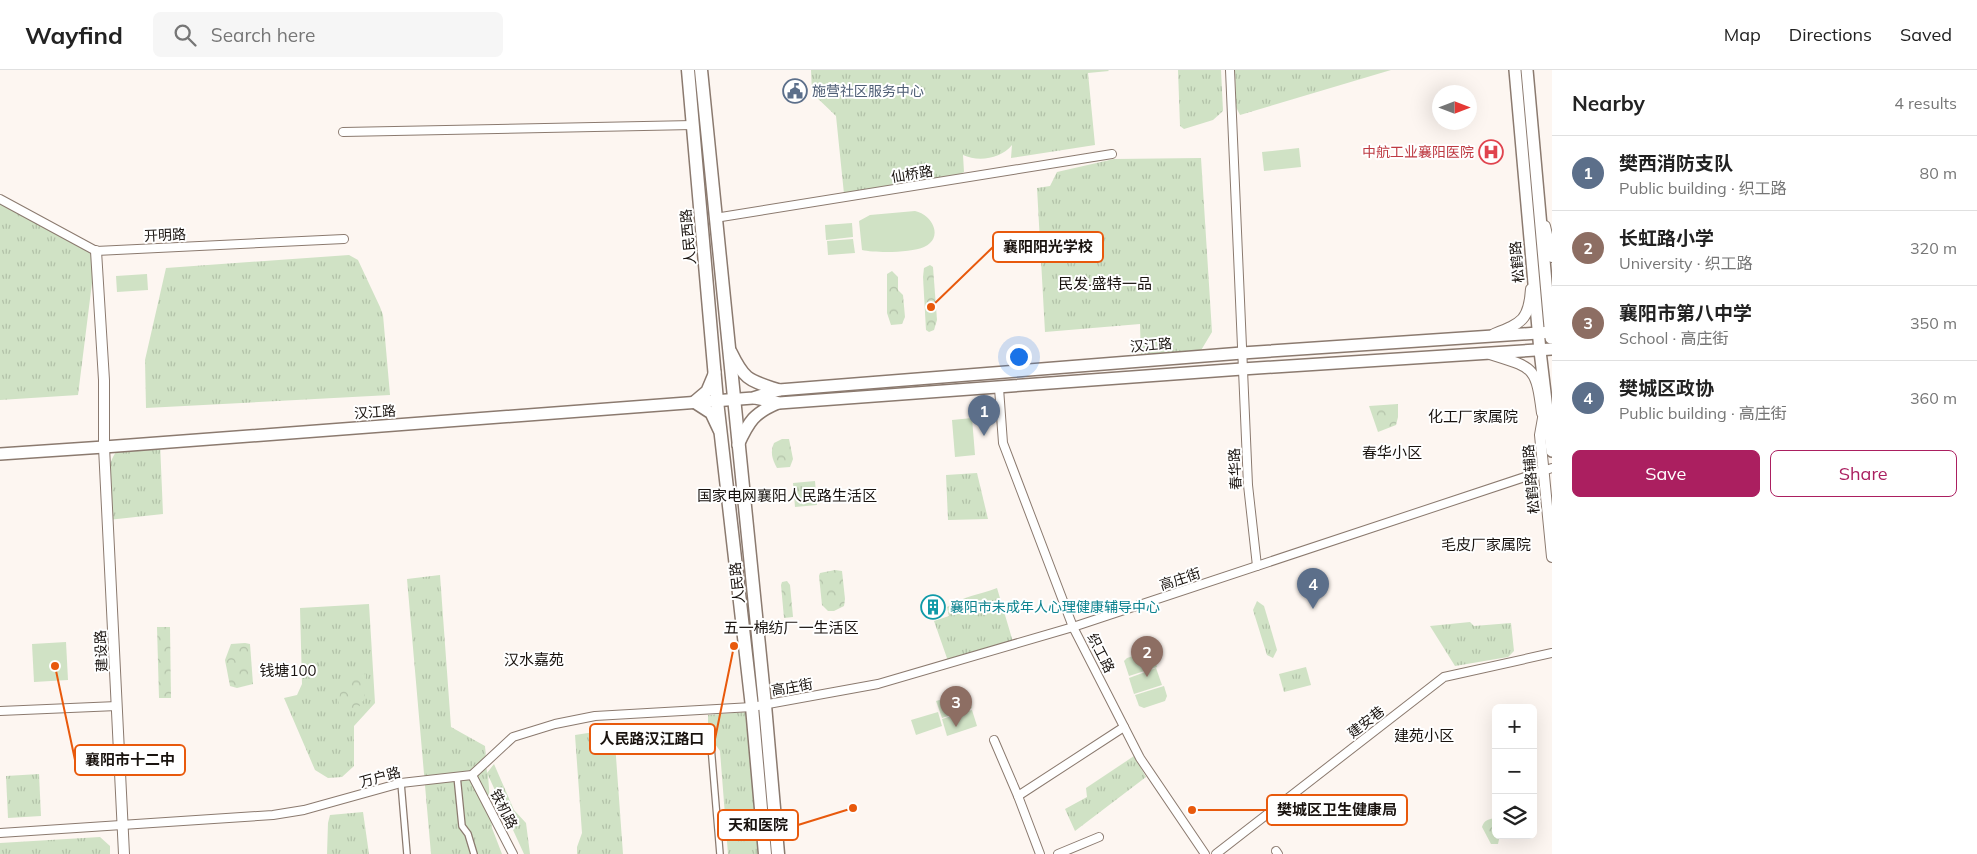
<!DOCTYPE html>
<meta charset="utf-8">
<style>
body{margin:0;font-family:Mulish,"Noto Sans SC",sans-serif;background:#f6f6f6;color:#222}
.controls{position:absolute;right:15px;bottom:15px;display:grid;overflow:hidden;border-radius:8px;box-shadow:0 5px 20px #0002}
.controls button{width:45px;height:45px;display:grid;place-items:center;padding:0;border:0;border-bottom:1px solid #e0e0e0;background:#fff;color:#222;font:25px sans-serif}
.compass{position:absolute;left:1432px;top:15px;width:45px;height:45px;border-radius:50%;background:#fff;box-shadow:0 5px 20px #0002;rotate:90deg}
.you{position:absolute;left:1018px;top:286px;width:18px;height:18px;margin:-12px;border:4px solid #fff;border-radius:50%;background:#1a73e8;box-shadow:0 0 0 8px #1a73e833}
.badge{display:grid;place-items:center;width:32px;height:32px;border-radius:50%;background:#ab1f60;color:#fff;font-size:16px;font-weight:700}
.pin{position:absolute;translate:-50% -41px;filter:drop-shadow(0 1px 2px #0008)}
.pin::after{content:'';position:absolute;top:26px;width:18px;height:15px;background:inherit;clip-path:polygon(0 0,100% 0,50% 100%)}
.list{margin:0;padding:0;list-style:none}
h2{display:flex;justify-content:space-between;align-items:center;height:65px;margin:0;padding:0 20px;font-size:21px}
h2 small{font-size:16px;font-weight:400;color:#767676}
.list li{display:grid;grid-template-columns:32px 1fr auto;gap:15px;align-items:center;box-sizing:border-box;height:75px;padding:0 20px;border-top:1px solid #e0e0e0}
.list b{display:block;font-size:19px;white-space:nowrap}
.list p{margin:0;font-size:16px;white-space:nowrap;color:#767676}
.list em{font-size:16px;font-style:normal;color:#767676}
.actions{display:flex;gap:10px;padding:15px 20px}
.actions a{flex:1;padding:11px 0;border:1px solid #ab1f60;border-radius:8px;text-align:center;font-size:18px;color:#ab1f60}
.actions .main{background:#ab1f60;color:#fff}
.icon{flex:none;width:28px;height:28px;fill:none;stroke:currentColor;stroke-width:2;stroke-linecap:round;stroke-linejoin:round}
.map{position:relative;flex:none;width:1552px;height:784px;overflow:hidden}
header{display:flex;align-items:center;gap:30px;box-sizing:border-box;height:70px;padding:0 25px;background:#fff;border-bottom:1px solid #e0e0e0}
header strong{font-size:24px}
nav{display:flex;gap:28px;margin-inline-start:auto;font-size:18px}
.search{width:350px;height:45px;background:#f6f6f6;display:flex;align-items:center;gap:12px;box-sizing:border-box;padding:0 18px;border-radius:8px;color:#767676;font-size:19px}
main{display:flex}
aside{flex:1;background:#fff}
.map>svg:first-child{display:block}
.grass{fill:url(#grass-tufts)}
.forest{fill:url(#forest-crowns)}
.garden{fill:#d0e2c5}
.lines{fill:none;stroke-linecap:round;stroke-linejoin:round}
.pedestrian-casing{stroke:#8b7a6f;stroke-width:8}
.minor-casing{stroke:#8b7a6f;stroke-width:10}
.tertiary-casing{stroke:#8b7a6f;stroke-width:12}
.secondary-casing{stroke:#8b7a6f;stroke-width:14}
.primary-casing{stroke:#8b7a6f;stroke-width:15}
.pedestrian{stroke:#fff;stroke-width:5.5}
.minor{stroke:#fff;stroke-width:8}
.tertiary{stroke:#fff;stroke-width:10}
.secondary{stroke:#fff;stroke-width:11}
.primary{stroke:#fff;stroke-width:12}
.labels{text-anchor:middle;stroke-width:4;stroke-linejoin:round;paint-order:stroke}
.service-label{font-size:14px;fill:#4e5e75;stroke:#fff;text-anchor:start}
.health-label{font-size:14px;fill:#be3a42;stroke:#fff;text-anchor:end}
.street-label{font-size:14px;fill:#19130f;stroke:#fff}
.culture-label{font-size:14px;fill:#0d838f;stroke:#fff;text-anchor:start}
.neighbourhood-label{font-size:15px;fill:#19130f;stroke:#fff}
.leader{fill:none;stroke:#e8590c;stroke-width:2}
.callout-dot{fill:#e8590c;stroke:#fff;stroke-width:2}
.callout{fill:#fff;stroke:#e8590c;stroke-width:2}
.callout-label{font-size:15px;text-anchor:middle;font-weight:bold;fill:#19130f}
</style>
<header>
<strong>Wayfind</strong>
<div class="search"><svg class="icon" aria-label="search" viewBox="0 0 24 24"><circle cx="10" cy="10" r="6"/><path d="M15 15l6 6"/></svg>Search here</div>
<nav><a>Map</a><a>Directions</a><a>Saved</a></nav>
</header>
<main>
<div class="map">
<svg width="1552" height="784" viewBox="0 0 1552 784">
<defs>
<pattern id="grass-tufts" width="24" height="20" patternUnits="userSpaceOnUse" patternTransform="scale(1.25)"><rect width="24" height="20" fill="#d0e2c5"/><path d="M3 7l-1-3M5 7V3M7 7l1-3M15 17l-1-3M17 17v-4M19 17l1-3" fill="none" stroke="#b2c1a8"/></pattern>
<pattern id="forest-crowns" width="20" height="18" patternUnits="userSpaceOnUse" patternTransform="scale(1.25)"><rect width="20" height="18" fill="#d0e2c5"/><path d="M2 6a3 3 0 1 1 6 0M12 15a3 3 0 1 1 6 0" fill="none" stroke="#b2c1a8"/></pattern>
</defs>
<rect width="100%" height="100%" fill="#fdf6f1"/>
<g class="grass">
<path d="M811,0H1108L1109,1L1088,3L1095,75L1011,88L1012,75C1001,89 978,92 963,85L964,102L956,106L844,124L836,46L812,23Z"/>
<polygon points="1178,0 1221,0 1223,41 1213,50 1184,59 1180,56"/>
<polygon points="1235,0 1391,0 1240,45 1236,37"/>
<polygon points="1201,88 1212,262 1197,287 1141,291 1140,254 1045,262 1037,118 1050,116 1057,102 1114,89"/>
<polygon points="0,129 96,181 78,325 0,330"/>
<polygon points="349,185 358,190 380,237 383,245 390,325 146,338 145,290 166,198"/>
<path d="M160,373L163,444L108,450C108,431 102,385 124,376C131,373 151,374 160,373Z"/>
<polygon points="977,403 988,449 948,450 946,405"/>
<polygon points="815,411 817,435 795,437 793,413"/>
<polygon points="440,505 451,657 485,676 487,703 494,694 514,740 526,753 530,784 524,784 488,705 492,758 502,784 431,784 407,509"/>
<path d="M997,518L1013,572L948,591L934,551L949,546L947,537C964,526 978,525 997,518Z"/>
<polygon points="1257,531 1264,536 1277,580 1273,588 1267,585 1253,540"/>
<polygon points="369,534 375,633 354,656 354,696 342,707 328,708 315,700 284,628 297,625 302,614 300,538"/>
<polygon points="1470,552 1474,556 1511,553 1514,581 1508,587 1455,596 1430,556"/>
<polygon points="1306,597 1311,615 1284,622 1279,604"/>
<polygon points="746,642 758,784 728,784 720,681 708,664 708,645"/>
<polygon points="614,659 623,784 577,784 577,777 582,763 575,665"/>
<polygon points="1134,686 1146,707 1075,761 1065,739 1087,727 1086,718"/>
<polygon points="39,704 41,746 8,748 6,706"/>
<polygon points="363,742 369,784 327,784 328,753 330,745"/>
<polygon points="100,767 110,776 110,784 0,784 0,773"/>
</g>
<g class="forest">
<polygon points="930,195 933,197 937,250 934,260 929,262 926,260 923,207 924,198"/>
<polygon points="892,201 898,207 898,220 903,225 905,247 902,254 891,255 887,243 887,204"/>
<polygon points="1398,334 1398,347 1396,355 1378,362 1369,336"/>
<path d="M782,369H789L793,389L790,397L777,398C772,389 770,382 774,373Z"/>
<polygon points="835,500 842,501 845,529 844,536 834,541 828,541 822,535 819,506 820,503"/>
<polygon points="787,511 790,515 793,547 784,548 781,515 782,512"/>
<polygon points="157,557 170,557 171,628 159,628"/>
<polygon points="245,573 250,574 253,614 237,618 230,616 225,590 231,574"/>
<path d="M357,601L366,604C365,625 368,638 344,643L338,639L341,615Z"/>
<path d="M1496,748V765H1500L1498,774H1491L1482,757C1484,750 1489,749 1496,748Z"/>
</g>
<g class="garden">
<polygon points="1299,78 1301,97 1264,101 1262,82"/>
<path d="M915,141C933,145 944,168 924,177C911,183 875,183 862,180L859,151L870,145Z"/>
<polygon points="852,153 853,167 826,170 825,155"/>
<polygon points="853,169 855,183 828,185 827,171"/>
<polygon points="147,204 148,220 117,222 116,206"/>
<polygon points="972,348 975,385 955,387 952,350"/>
<polygon points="66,572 68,610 34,612 32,574"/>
<polygon points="1149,581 1153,584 1157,597 1129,606 1124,591 1127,588"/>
<polygon points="1156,598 1162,615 1134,624 1129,608"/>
<polygon points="1164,616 1167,626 1165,631 1144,638 1139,636 1135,625"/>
<polygon points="966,622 972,638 942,648 936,631"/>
<polygon points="972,640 977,656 947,666 942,649"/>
<polygon points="938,642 942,656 916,665 911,650"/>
</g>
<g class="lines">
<g class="pedestrian-casing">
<g id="pedestrian">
<polyline points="665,663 699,661 711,676 720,784"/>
<polyline points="457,706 462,756 468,764 474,784"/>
<polyline points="401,713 407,784"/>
<polyline points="718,757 762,754"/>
</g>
</g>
<g class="minor-casing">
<g id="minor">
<polyline points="1230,0 1248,415 1257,496"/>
<polyline points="343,62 693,55"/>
<polyline points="0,129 96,181 344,169"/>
<polyline points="715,148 1112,84"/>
<polyline points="999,318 1003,373 1073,557 1140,688 1205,784"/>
<polyline points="0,641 117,636"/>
<polyline points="994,670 1018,726"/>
<polyline points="472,705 513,784"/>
<polyline points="0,763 273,745 304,740 401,713 472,705 513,667 555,654 595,646 752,637 878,614 1073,557 1552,398"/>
<polyline points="1276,781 1278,784"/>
<polyline points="1040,784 1018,726 1124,657"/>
<polyline points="1058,784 1099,767"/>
<polyline points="1216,784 1444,607 1552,583"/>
</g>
</g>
<g class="tertiary-casing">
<g id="tertiary">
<polyline points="1545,156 1552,187"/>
<polyline points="96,181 104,310 104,377 124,784"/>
<path d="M1494,264C1522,253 1529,250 1531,219"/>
<path d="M1490,284C1534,298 1536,296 1542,343"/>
<polyline points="1545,337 1540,365 1552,487"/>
</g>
</g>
<g class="secondary-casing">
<g id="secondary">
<polyline points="1515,0 1540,281 1552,381"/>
<polyline points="1527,0 1551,268"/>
<path d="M731,282C745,311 749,310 779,320"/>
<polyline points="715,302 707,321 694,332 711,343 719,360"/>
<polyline points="755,328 779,333 1242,299 1552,279"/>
<path d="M738,375C749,351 754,343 778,333"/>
<polyline points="0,384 104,377 753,328 779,320 1242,283 1552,262"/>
</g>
</g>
<g class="primary-casing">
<g id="primary">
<polyline points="688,0 717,331 752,637 765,784"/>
<polyline points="701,0 765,635 778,784"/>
</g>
</g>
<use href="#pedestrian" class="pedestrian"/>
<use href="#minor" class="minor"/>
<use href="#tertiary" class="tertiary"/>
<use href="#secondary" class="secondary"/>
<use href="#primary" class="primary"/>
</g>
<defs>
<g id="civic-ring" transform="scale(1.25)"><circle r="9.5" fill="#fff" stroke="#5c6f8a" stroke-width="1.5"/><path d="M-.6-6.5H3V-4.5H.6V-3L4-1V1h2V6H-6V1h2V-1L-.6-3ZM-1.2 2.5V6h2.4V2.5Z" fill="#5c6f8a"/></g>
<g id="hospital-ring" transform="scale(1.25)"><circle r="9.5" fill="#fff" stroke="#e0444e" stroke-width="1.5"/><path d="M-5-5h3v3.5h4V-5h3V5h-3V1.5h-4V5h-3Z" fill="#e0444e"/></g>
<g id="building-ring" transform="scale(1.25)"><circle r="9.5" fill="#fff" stroke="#0f9aa8" stroke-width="1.5"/><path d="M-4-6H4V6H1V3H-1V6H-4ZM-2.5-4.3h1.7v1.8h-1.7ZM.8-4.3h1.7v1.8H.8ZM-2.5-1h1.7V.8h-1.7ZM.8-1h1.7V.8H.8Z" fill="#0f9aa8"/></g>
</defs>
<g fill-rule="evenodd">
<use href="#civic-ring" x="795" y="21"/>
<use href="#hospital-ring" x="1491" y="82"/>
<use href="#building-ring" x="933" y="537"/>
</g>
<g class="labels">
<g class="service-label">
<text x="812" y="26">施营社区服务中心</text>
</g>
<g class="health-label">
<text x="1474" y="87">中航工业襄阳医院</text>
</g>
<g class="street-label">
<text transform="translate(912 104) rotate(-9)" y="5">仙桥路</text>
<text transform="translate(165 165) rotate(-3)" y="5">开明路</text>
<text transform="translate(688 167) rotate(-95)" y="5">人民西路</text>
<text transform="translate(1517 192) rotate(-95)" y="5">松鹤路</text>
<text transform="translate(1151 275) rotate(-5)" y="5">汉江路</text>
<text transform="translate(375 342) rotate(-4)" y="5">汉江路</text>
<text transform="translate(1235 399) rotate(-93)" y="5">春华路</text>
<text transform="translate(1531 409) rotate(-95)" y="5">松鹤路辅路</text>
<text transform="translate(1180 509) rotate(-18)" y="5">高庄街</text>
<text transform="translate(737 513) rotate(-96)" y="5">人民路</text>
<text transform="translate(101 581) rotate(-93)" y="5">建设路</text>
<text transform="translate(1101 583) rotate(63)" y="5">织工路</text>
<text transform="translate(792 617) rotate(-10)" y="5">高庄街</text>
<text transform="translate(1366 652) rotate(-38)" y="5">建安巷</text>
<text transform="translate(380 707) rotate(-15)" y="5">万户路</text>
<text transform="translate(504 739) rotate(63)" y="5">铁机路</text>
</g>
<g class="culture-label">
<text x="950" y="542">襄阳市未成年人心理健康辅导中心</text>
</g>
<g class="neighbourhood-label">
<text x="1105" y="219">民发·盛特一品</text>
<text x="1473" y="352">化工厂家属院</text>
<text x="1392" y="388">春华小区</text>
<text x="787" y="431">国家电网襄阳人民路生活区</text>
<text x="1486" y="480">毛皮厂家属院</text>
<text x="791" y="563">五一棉纺厂一生活区</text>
<text x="534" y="595">汉水嘉苑</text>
<text x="288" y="606">钱塘100</text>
<text x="1424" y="671">建苑小区</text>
</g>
</g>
<path class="leader" d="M931 237L993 177M734 576L715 669M55 596L75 690M1192 740L1267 740M853 738L798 755"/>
<g class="callout-dot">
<circle cx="931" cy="237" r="5"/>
<circle cx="734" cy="576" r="5"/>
<circle cx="55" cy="596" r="5"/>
<circle cx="1192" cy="740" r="5"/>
<circle cx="853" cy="738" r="5"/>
</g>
<g class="callout">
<rect x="993" y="162" width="110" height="30" rx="5"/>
<rect x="590" y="654" width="125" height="30" rx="5"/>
<rect x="75" y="675" width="110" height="30" rx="5"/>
<rect x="1267" y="725" width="140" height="30" rx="5"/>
<rect x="718" y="740" width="80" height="30" rx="5"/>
</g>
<g class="callout-label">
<text x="1048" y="182">襄阳阳光学校</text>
<text x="652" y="674">人民路汉江路口</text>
<text x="130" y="695">襄阳市十二中</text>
<text x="1337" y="745">樊城区卫生健康局</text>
<text x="758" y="760">天和医院</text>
</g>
</svg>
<div class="controls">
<button>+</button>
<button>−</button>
<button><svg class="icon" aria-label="layers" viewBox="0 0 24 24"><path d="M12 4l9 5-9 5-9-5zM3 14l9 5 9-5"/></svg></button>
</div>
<svg class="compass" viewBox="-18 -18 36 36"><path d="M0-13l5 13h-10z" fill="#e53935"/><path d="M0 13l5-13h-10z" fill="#767676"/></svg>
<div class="you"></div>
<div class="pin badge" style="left:984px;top:366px;background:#5c6f8a">1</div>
<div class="pin badge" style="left:1147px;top:607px;background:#8d6e63">2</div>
<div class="pin badge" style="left:956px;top:657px;background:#8d6e63">3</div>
<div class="pin badge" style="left:1313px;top:539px;background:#5c6f8a">4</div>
</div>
<aside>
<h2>Nearby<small>4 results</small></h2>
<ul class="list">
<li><span class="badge" style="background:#5c6f8a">1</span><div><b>樊西消防支队</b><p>Public building · 织工路</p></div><em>80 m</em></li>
<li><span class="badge" style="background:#8d6e63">2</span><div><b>长虹路小学</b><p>University · 织工路</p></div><em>320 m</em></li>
<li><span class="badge" style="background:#8d6e63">3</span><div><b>襄阳市第八中学</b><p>School · 高庄街</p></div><em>350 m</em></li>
<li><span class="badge" style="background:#5c6f8a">4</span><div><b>樊城区政协</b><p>Public building · 高庄街</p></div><em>360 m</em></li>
</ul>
<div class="actions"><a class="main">Save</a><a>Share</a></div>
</aside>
</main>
